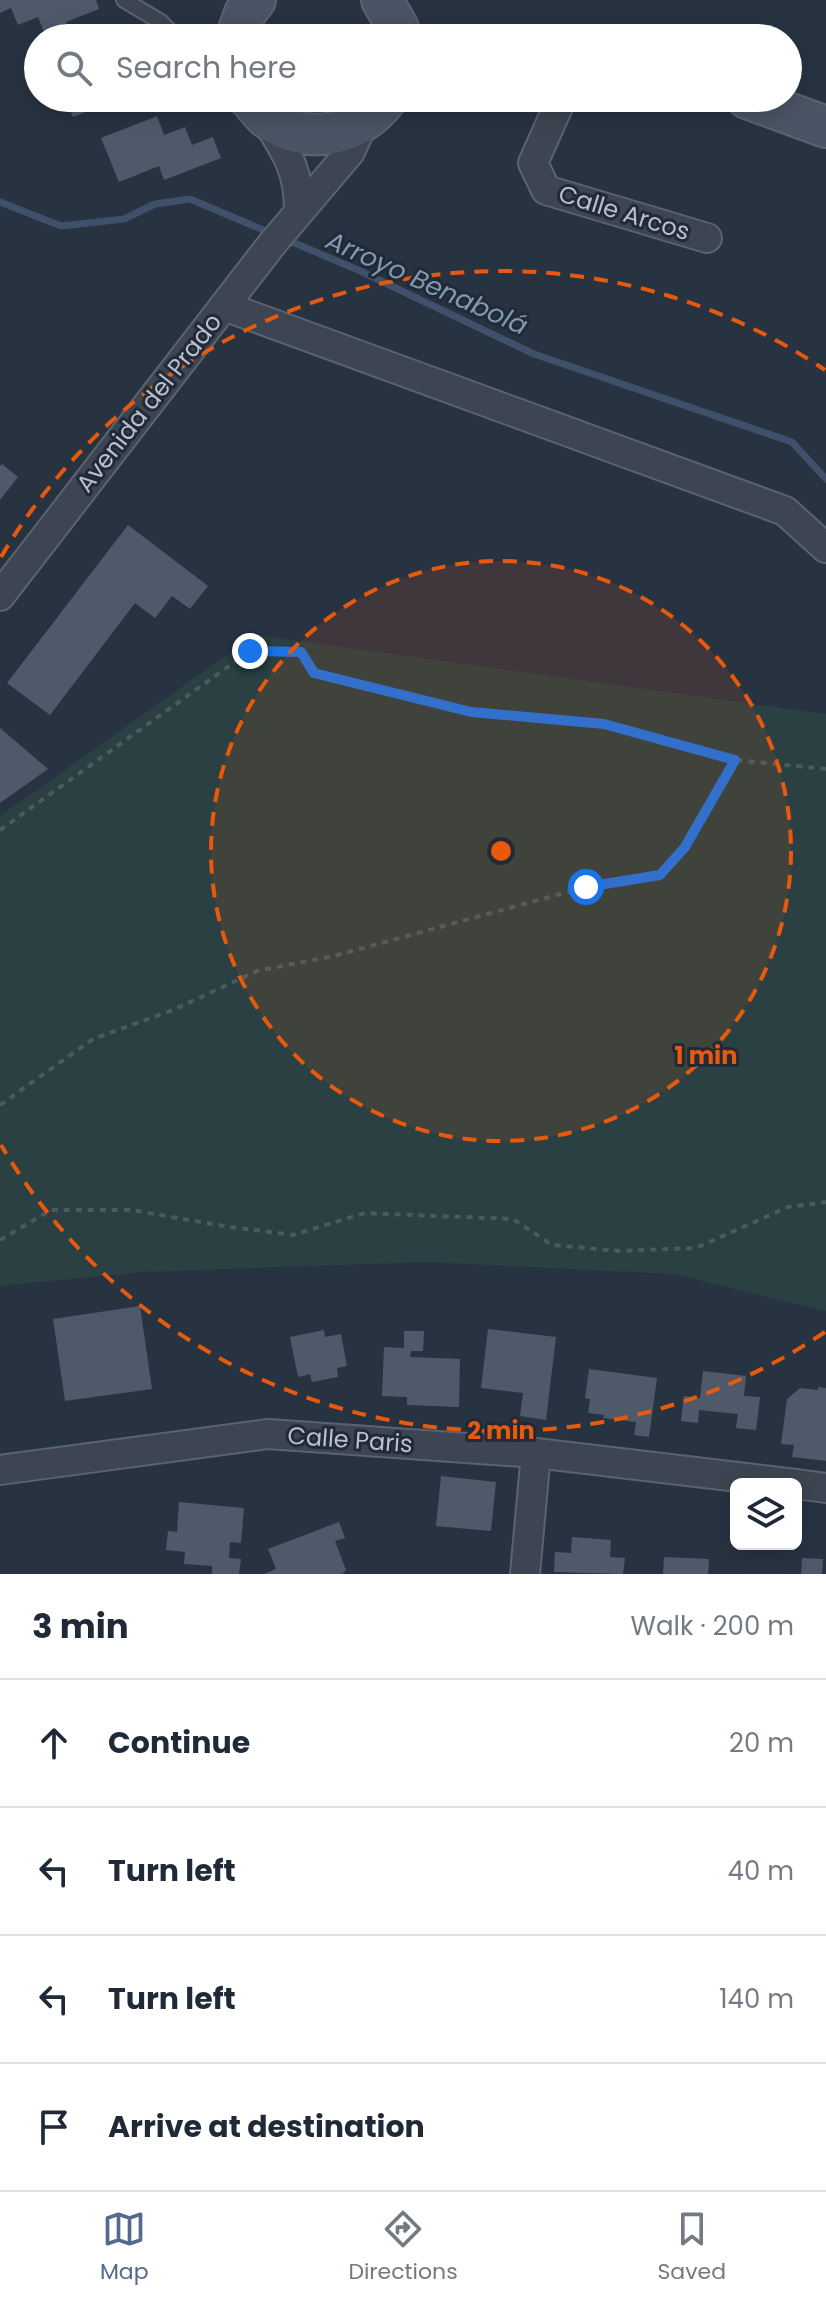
<!DOCTYPE html>
<meta charset="utf-8">
<style>
body{margin:0;font-family:Poppins,sans-serif;background:#f6f6f7;color:#1f2937}
.controls{position:absolute;right:24px;bottom:24px;display:grid;overflow:hidden;border-radius:12px;box-shadow:0 4px 20px #0003}
.controls button{width:72px;height:72px;display:grid;place-items:center;padding:0;border:0;border-bottom:2px solid #e0e1e3;background:#fff;color:#1f2937;font:40px sans-serif}
.stop{position:absolute;width:24px;height:24px;margin:-18px;border:6px solid #1a73e8;border-radius:50%;background:#fff}
.stop.end{background:#1a73e8;border-color:#fff;box-shadow:0 2px 8px #0008}
.list{margin:0;padding:0;list-style:none}
h2{display:flex;justify-content:space-between;align-items:center;height:104px;margin:0;padding:0 32px;font-size:34px}
h2 small{font-size:26px;font-weight:400;color:#747a83}
.list li{display:grid;grid-template-columns:52px 1fr auto;gap:24px;align-items:center;box-sizing:border-box;height:128px;padding:0 32px;border-top:2px solid #e0e1e3}
.list b{display:block;font-size:30px;white-space:nowrap}
.list em{font-size:26px;font-style:normal;color:#747a83}
.icon{flex:none;width:44px;height:44px;fill:none;stroke:currentColor;stroke-width:2;stroke-linecap:round;stroke-linejoin:round}
.map{position:relative;flex:none;width:826px;height:1574px;overflow:hidden}
.search{position:absolute;background:#fff;box-shadow:0 4px 20px #0003;left:24px;right:24px;top:24px;height:88px;display:flex;align-items:center;gap:20px;box-sizing:border-box;padding:0 28px;border-radius:44px;color:#747a83;font-size:30px}
.sheet{height:616px;background:#fff}
nav{display:flex;justify-content:space-around;align-items:center;box-sizing:border-box;height:112px;border-top:2px solid #e0e1e3;background:#fff;font-size:22px;color:#747a83}
nav a{display:grid;justify-items:center;gap:4px}
nav .on{color:#546a8c}
.map>svg:first-child{display:block}
.green{fill:#2a4043}
.lines{fill:none;stroke-linecap:round;stroke-linejoin:round}
.stream{stroke:#3f516a;stroke-width:7}
.building{fill:#4e5a6a}
.lane-casing{stroke:#5a636f;stroke-width:18}
.street-casing{stroke:#5a636f;stroke-width:32}
.secondary-casing{stroke:#5a636f;stroke-width:44}
.path{stroke:#485c5f;stroke-width:4;stroke-dasharray:6 6;stroke-linecap:butt}
.lane{stroke:#3c4551;stroke-width:14}
.street{stroke:#3c4551;stroke-width:28}
.secondary{stroke:#4a5464;stroke-width:40}
.route{stroke:#1a73e8;stroke-width:10}
.ring{fill:none;stroke:#e8590c;stroke-width:4;stroke-dasharray:14 10}
.labels{text-anchor:middle;stroke-width:6;stroke-linejoin:round;paint-order:stroke}
.street-label{font-size:24px;fill:#b9c0cb;stroke:#212a37}
.water-label{font-size:26px;font-style:italic;fill:#8297b2;stroke:#212a37}
.centre{fill:#e8590c;stroke:#212a37;stroke-width:4}
.ring-label{font-size:24px;text-anchor:middle;font-weight:bold;fill:#e8590c;stroke:#212a37;stroke-width:6;stroke-linejoin:round;paint-order:stroke}
</style>
<div class="map">
<svg width="826" height="1574" viewBox="0 0 826 1574">
<rect width="100%" height="100%" fill="#283342"/>
<polygon class="green" points="255,635 826,714 826,1311 673,1274 426,1262 142,1272 0,1286 0,816"/>
<g class="lines">
<g class="stream">
<polyline points="0,202 61,226 124,219 155,204 190,199 273,234"/>
<polyline points="285,239 358,270 534,354 792,442 826,479"/>
</g>
</g>
<g class="building">
<polygon points="0,0 96,0 99,9 66,22 67,26 45,35 38,17 18,25 11,8 0,13"/>
<polygon points="147,23 152,38 94,38 111,31 113,36"/>
<polygon points="65,98 120,98 73,117"/>
<polygon points="157,116 164,135 185,127 192,145 213,137 221,158 164,180 159,166 119,182 101,138"/>
<polygon points="2,464 18,477 0,500 0,466"/>
<polygon points="128,525 208,586 190,609 172,596 155,618 135,603 50,715 7,683"/>
<polygon points="0,728 48,769 0,803"/>
<polygon points="140,1306 152,1389 65,1401 53,1319"/>
<polygon points="488,1329 556,1337 546,1420 520,1416 523,1393 481,1388"/>
<polygon points="324,1330 325,1337 341,1334 347,1366 337,1368 338,1377 312,1382 310,1374 298,1377 290,1337"/>
<polygon points="404,1331 424,1331 423,1351 411,1351 410,1357 460,1359 459,1407 407,1405 407,1397 382,1396 384,1347 404,1348"/>
<polygon points="589,1369 657,1378 649,1437 634,1435 636,1422 603,1418 604,1415 588,1413 590,1399 585,1398"/>
<polygon points="703,1371 746,1376 744,1396 760,1397 756,1430 736,1428 738,1414 699,1410 698,1423 681,1421 684,1396 700,1398"/>
<polygon points="818,1387 826,1388 826,1461 792,1457 794,1445 781,1444 787,1399 800,1388 818,1390"/>
<polygon points="441,1476 496,1482 491,1531 436,1526"/>
<polygon points="179,1502 244,1508 241,1543 230,1542 229,1558 241,1559 239,1574 212,1574 212,1566 184,1564 185,1552 166,1550 168,1531 177,1532"/>
<polygon points="339,1522 345,1538 335,1541 346,1570 342,1574 264,1574 276,1569 268,1549"/>
<polygon points="572,1537 611,1540 610,1557 625,1558 623,1574 554,1572 555,1552 571,1553"/>
<polygon points="664,1557 709,1559 708,1574 663,1574"/>
<polygon points="802,1558 823,1559 822,1574 801,1574"/>
</g>
<g class="lines">
<g class="lane-casing">
<polyline id="lane" points="124,0 161,22 176,38"/>
</g>
<g class="street-casing">
<g id="street">
<polyline points="562,98 533,163 546,190 707,238"/>
<path d="M264,116C285,151 299,168 299,210"/>
<polyline points="224,306 785,511 826,548"/>
<polyline points="0,596 272,244 350,152 364,121"/>
<polyline points="0,1470 268,1434 536,1453 796,1484"/>
<polyline points="796,1484 826,1488"/>
<polyline points="525,1574 536,1453"/>
</g>
</g>
<g class="secondary-casing">
<g id="secondary">
<polyline points="382,0 398,28 400,38"/>
<polyline points="236,38 245,13 255,0"/>
<path d="M249,98C255,104 260,112 266,117C304,147 359,137 387,98"/>
<polyline points="747,98 826,127"/>
</g>
</g>
<g class="path">
<polyline points="0,830 250,651 301,652 314,673 471,712 604,724 735,760 826,769"/>
<polyline points="0,1105 93,1039 173,1010 257,971 334,956 586,887 660,875 685,847 735,760"/>
<polyline points="0,1240 51,1210 131,1210 230,1227 293,1235 365,1213 513,1219 552,1245 620,1251 696,1248 788,1207 826,1202"/>
</g>
<use href="#lane" class="lane"/>
<use href="#street" class="street"/>
<use href="#secondary" class="secondary"/>
</g>
<g class="lines">
<polyline class="route" points="250,651 301,652 314,673 471,712 604,724 735,760 685,847 660,875 586,887"/>
</g>
<circle cx="501" cy="851" r="290" fill="#e8590c" fill-opacity=".12"/>
<g class="ring">
<circle cx="501" cy="851" r="290"/>
<path d="M825 1332A580 580 0 0 1 1 1145M1 557A580 580 0 0 1 825 370"/>
</g>
<g class="labels">
<g class="street-label">
<text transform="translate(624 213) rotate(17)" y="8">Calle Arcos</text>
<text transform="translate(149 403) rotate(-52)" y="8">Avenida del Prado</text>
<text transform="translate(350 1440) rotate(4)" y="8">Calle Paris</text>
</g>
<g class="water-label">
<text transform="translate(427 283) rotate(24)" y="9">Arroyo Benabolá</text>
</g>
</g>
<circle cx="501" cy="851" r="12" class="centre"/>
<g class="ring-label">
<text x="706" y="1064">1 min</text>
<text x="501" y="1439">2 min</text>
</g>
</svg>
<div class="controls">
<button><svg class="icon" aria-label="layers" viewBox="0 0 24 24"><path d="M12 4l9 5-9 5-9-5zM3 14l9 5 9-5"/></svg></button>
</div>
<div class="stop" style="left:586px;top:887px"></div>
<div class="stop end" style="left:250px;top:651px"></div>
<div class="search"><svg class="icon" aria-label="search" viewBox="0 0 24 24"><circle cx="10" cy="10" r="6"/><path d="M15 15l6 6"/></svg>Search here</div>
</div>
<section class="sheet">
<h2>3 min<small>Walk · 200 m</small></h2>
<ul class="list">
<li><svg class="icon" aria-label="ahead" viewBox="0 0 24 24"><path d="M12 20V5M6 11l6-6 6 6"/></svg><div><b>Continue</b></div><em>20 m</em></li>
<li><svg class="icon" aria-label="left" viewBox="0 0 24 24"><path d="M17 20v-9H6M10 6l-5 5 5 5"/></svg><div><b>Turn left</b></div><em>40 m</em></li>
<li><svg class="icon" aria-label="left" viewBox="0 0 24 24"><path d="M17 20v-9H6M10 6l-5 5 5 5"/></svg><div><b>Turn left</b></div><em>140 m</em></li>
<li><svg class="icon" aria-label="arrive" viewBox="0 0 24 24"><path d="M6 21V4h12l-3 4 3 4H6"/></svg><div><b>Arrive at destination</b></div></li>
</ul>
</section>
<nav>
<a class="on"><svg class="icon" aria-label="map" viewBox="0 0 24 24"><path d="M3 6l6-2 6 2 6-2v14l-6 2-6-2-6 2zM9 4v14M15 6v14"/></svg>Map</a>
<a><svg class="icon" aria-label="directions" viewBox="0 0 24 24"><path d="M12 3l9 9-9 9-9-9zM9 14v-3h6M13 9l2 2-2 2"/></svg>Directions</a>
<a><svg class="icon" aria-label="saved" viewBox="0 0 24 24"><path d="M7 4h10v16l-5-4-5 4z"/></svg>Saved</a>
</nav>
